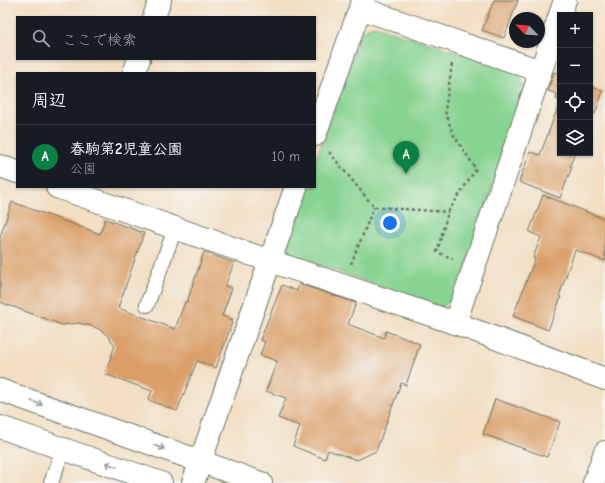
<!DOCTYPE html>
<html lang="ja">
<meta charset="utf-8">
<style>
body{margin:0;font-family:"Comic Neue","Klee One",sans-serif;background:#20242c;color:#f1f3f6}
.controls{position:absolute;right:12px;top:12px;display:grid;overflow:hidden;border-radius:0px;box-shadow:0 1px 3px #0004}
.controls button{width:36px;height:36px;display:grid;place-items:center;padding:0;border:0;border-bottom:1px solid #363941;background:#171b24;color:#f1f3f6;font:20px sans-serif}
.compass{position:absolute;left:509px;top:12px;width:36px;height:36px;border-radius:50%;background:#171b24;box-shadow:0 1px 3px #0004;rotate:295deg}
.you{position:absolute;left:390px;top:223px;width:14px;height:14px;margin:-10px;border:3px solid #fff;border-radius:50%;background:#1a73e8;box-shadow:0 0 0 6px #1a73e833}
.badge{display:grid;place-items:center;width:26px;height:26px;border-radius:50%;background:#0b8043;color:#fff;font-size:13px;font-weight:700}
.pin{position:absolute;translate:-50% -33px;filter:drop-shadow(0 1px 2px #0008)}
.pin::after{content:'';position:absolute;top:21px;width:14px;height:12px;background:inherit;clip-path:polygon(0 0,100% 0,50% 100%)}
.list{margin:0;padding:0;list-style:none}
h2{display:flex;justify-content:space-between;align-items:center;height:52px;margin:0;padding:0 16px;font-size:17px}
h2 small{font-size:13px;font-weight:400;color:#9ea1a6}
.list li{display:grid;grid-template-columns:26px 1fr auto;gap:12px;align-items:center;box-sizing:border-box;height:64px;padding:0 16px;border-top:1px solid #363941}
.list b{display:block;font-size:15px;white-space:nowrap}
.list p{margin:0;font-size:13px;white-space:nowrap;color:#9ea1a6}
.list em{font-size:13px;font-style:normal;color:#9ea1a6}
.icon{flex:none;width:22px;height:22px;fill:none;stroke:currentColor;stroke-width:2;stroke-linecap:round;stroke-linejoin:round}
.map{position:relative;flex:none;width:605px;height:483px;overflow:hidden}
.search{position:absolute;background:#171b24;box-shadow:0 1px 3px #0004;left:16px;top:16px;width:300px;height:44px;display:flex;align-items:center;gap:10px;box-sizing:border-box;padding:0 14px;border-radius:0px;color:#9ea1a6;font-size:15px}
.panel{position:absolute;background:#171b24;box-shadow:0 1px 3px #0004;left:16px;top:72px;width:300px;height:116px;border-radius:0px}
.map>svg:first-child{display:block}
.green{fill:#87d391;stroke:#538862}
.building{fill:#da9f68}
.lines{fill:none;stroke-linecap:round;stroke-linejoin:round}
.service-casing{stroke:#697566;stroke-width:16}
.minor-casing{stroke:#697566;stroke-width:24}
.tertiary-casing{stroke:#697566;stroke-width:24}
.path{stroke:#697566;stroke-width:2.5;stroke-dasharray:3 3;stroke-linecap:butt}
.service{stroke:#fff;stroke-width:14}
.minor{stroke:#fff;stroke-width:22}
.tertiary{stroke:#fff;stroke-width:22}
.oneway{stroke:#8f9e9a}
</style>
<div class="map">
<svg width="605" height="483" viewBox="0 0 605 483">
<rect width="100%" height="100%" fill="#f6f6f2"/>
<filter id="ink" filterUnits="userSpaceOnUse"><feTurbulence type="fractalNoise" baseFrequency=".025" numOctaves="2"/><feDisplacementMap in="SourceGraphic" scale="8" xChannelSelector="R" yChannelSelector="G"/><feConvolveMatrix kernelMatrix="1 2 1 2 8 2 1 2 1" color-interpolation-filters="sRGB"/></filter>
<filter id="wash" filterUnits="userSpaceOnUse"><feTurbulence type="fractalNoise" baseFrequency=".012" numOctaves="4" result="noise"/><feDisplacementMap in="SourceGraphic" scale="16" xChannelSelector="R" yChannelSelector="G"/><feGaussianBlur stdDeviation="0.9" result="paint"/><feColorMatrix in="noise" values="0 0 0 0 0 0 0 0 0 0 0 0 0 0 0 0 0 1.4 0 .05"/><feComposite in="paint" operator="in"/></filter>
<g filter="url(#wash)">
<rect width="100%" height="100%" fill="#f2dec2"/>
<polygon class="green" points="374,26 518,71 525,89 455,299 439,308 288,253 286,245 306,187 315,187 315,162 361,31"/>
<g id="blocks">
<g class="building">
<polygon points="494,0 518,0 504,38 482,30"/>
<polygon points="554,72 560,75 560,101 556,99 557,94 548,91"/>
<polygon points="590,86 603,91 595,114 590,112"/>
<polygon points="558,107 560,107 560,153 575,153 570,166 572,167 560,198 519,182 530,152 540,155"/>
<polygon points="543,195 605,219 605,261 575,250 559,296 561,297 548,330 513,316 535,259 533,258 541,237 529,232"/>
<polygon points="12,202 100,234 105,219 144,233 118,308 175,329 185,302 187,302 204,252 234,263 225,286 232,288 222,316 233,320 216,368 197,361 177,411 148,400 152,391 105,374 115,345 106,334 97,328 88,325 78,323 62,325 0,302 0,237"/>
<polygon points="299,284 356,303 348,324 384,338 386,331 420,344 406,385 401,383 376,451 357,460 328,450 325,459 293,446 300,426 278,418 286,398 266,391 277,361 260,355 265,342 260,340 282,285 297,291"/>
<polygon points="495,399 560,422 547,457 483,434"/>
</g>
</g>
</g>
<g filter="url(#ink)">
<use href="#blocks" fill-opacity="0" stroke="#697566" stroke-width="1"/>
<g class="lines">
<g class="service-casing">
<g id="service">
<polyline points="147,305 175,229"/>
<polyline points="51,483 63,449"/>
</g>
</g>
<g class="minor-casing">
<g id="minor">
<polyline points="360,8 540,71"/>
<polyline points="154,17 160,0"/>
<polyline points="134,73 139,59"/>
<polyline points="315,135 363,0"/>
<polyline points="0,166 17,172"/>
<polyline points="57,187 270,261 455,323 605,379"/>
<polyline points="455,323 565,0"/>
<polyline points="193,483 270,261 296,187"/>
<polyline points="594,483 605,452"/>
</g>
</g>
<g class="tertiary-casing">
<g id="tertiary">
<polyline points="0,390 261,483"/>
<polyline points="0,427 161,483"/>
</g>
</g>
<g class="path">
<polyline points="452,64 445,111 453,134 476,169 448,212 437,252 453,259"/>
<polyline points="329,152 374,207 448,212"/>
<polyline points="351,264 374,207"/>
</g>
<use href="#service" class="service"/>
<use href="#minor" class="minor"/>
<use href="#tertiary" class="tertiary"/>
</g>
<defs><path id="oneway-shaft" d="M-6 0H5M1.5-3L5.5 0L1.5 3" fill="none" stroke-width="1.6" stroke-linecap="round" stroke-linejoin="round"/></defs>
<g class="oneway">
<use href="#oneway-shaft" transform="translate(37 403) rotate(20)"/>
<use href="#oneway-shaft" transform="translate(159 447) rotate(20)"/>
<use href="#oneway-shaft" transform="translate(111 465) rotate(-161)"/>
</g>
</g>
</svg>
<div class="controls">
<button>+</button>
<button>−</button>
<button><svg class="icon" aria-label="locate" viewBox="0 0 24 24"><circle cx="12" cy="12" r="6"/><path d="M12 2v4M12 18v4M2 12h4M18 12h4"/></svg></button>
<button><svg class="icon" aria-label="layers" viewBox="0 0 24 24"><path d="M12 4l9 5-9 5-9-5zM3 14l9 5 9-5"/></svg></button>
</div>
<svg class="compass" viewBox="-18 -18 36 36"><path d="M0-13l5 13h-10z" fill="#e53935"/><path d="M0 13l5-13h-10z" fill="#9ea1a6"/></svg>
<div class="you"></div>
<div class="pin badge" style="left:406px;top:174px">A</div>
<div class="search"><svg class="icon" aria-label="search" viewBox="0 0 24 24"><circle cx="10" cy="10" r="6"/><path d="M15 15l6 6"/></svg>ここで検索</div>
<section class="panel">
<h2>周辺<small></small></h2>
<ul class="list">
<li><span class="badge">A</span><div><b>春駒第2児童公園</b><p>公園</p></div><em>10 m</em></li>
</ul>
</section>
</div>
